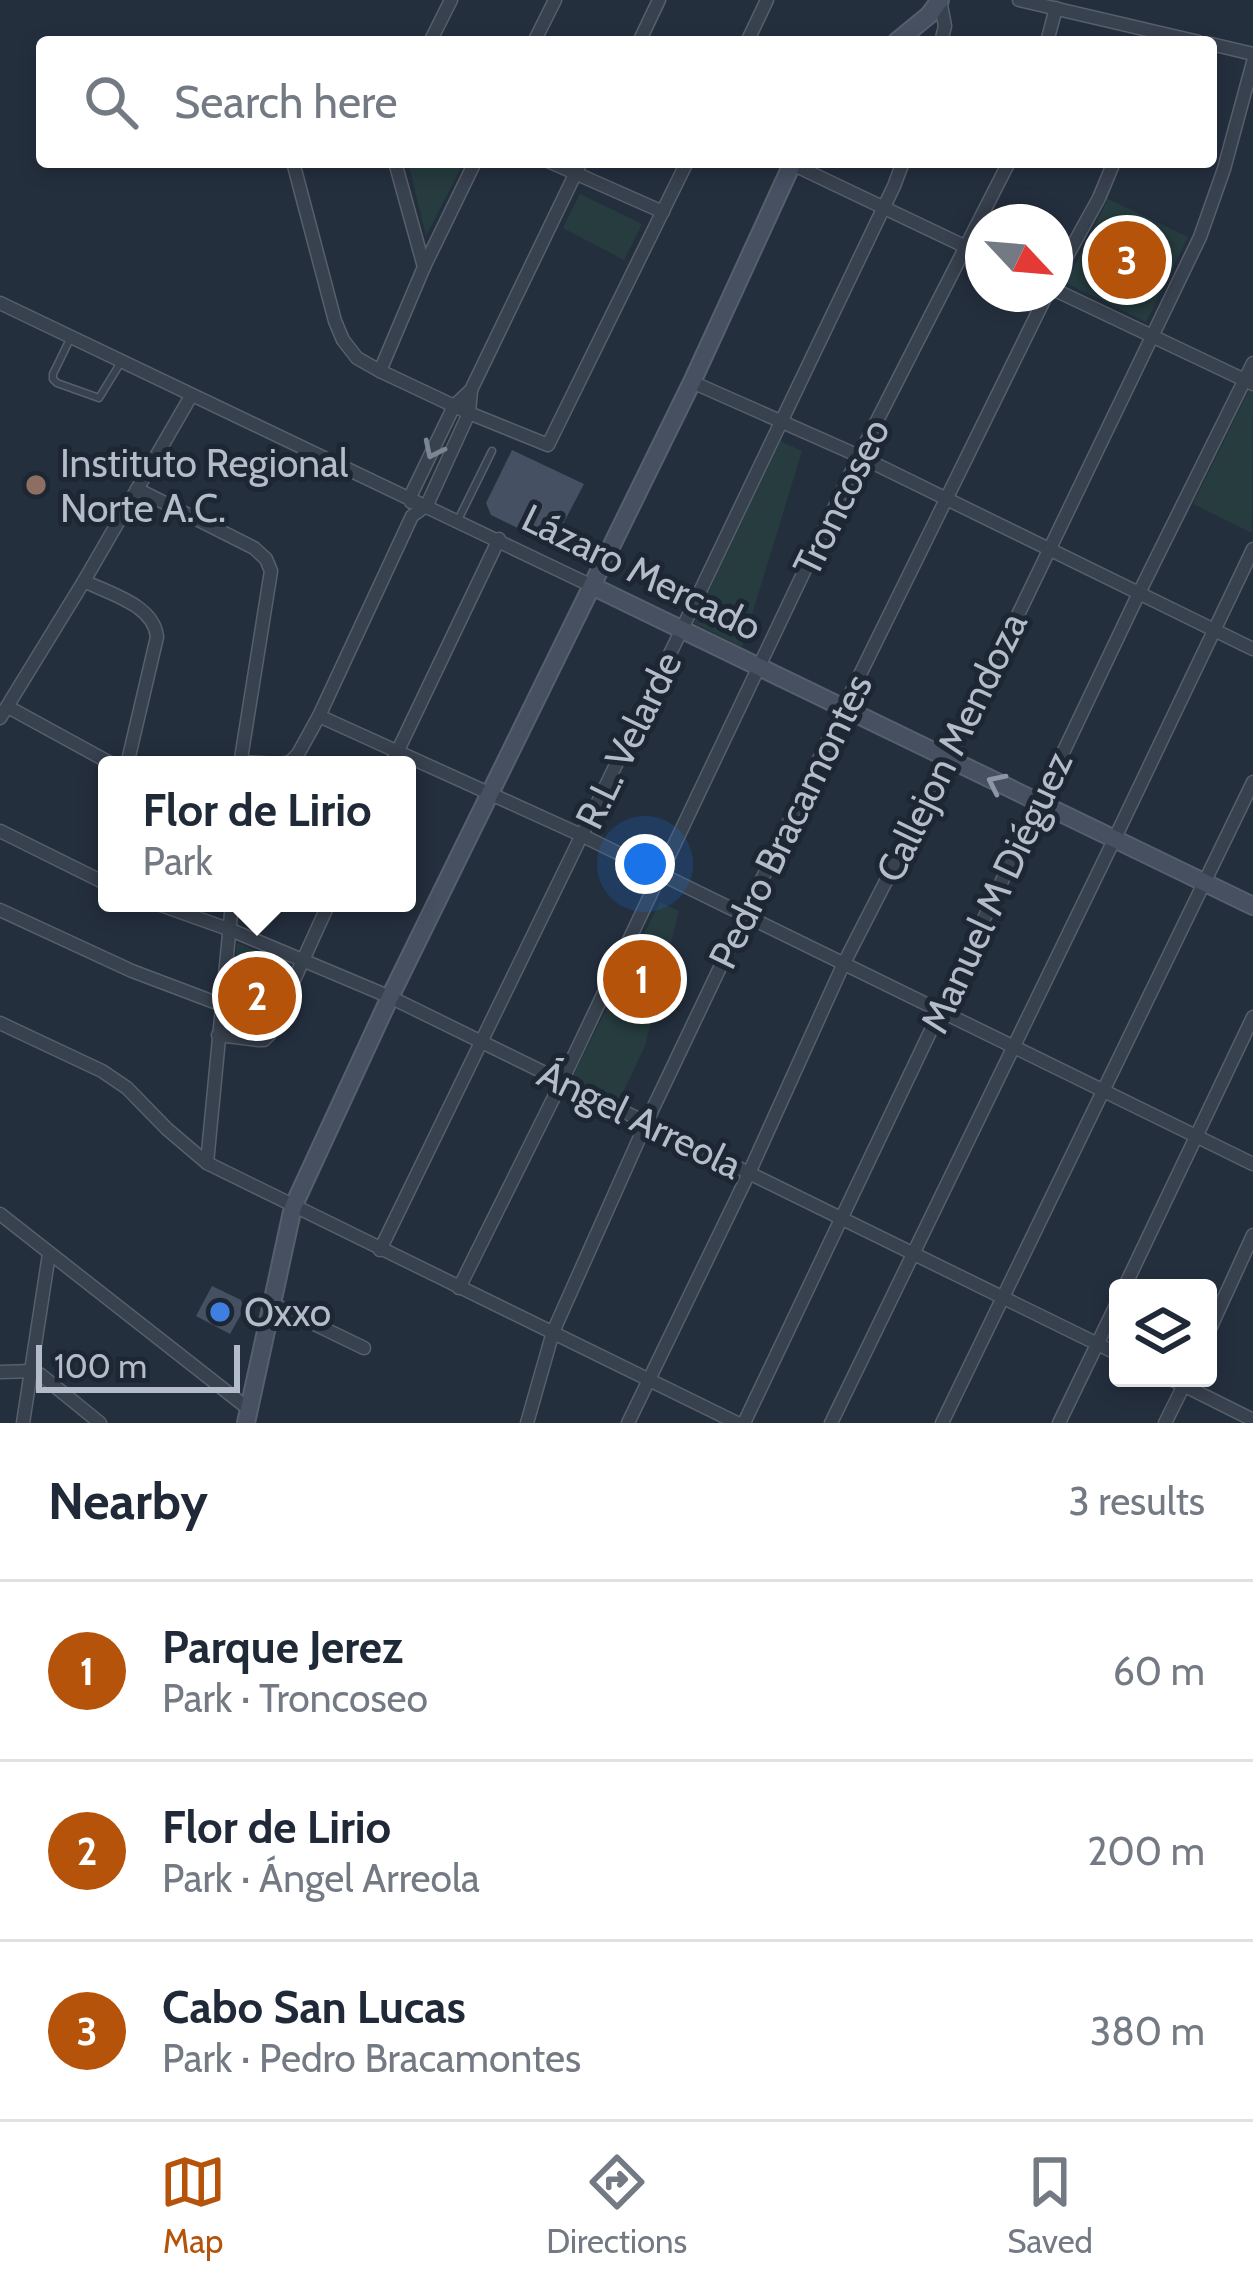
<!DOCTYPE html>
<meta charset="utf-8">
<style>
body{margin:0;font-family:Cabin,sans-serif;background:#f6f6f7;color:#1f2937}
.controls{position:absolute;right:36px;bottom:36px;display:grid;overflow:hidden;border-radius:12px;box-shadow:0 6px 18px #0003}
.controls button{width:108px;height:108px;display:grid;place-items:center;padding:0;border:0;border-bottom:3px solid #e0e1e3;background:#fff;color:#1f2937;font:60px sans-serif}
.compass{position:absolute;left:965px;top:204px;width:108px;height:108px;border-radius:50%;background:#fff;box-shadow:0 6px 18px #0003;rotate:116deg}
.scale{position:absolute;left:36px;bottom:30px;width:204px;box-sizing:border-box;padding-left:12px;border:6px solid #b4bcc9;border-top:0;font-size:33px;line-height:42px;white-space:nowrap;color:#b4bcc9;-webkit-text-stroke:9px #1d2633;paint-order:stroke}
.you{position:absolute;left:645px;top:864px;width:42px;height:42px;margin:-30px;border:9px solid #fff;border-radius:50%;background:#1a73e8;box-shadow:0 0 0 18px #1a73e833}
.badge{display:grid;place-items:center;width:78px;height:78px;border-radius:50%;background:#b45309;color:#fff;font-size:39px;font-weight:700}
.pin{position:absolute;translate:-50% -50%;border:6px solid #fff;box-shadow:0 3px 12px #0006}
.popup{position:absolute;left:98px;top:756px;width:318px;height:156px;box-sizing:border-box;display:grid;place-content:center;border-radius:12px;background:#fff;filter:drop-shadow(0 3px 9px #0005);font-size:39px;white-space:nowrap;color:#747a83}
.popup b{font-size:45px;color:#1f2937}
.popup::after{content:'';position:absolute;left:50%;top:100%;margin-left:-24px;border:24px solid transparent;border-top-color:#fff}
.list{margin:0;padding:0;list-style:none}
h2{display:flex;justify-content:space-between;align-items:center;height:156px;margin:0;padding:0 48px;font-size:51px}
h2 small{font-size:39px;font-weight:400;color:#747a83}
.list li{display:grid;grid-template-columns:78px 1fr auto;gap:36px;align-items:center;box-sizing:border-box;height:180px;padding:0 48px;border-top:3px solid #e0e1e3}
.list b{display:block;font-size:45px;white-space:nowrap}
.list p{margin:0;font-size:39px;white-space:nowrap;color:#747a83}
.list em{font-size:39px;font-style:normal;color:#747a83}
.icon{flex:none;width:66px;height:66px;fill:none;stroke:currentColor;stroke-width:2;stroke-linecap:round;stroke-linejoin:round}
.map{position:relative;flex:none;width:1253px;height:1423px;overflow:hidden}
.search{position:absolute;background:#fff;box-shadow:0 6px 18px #0003;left:36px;right:36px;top:36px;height:132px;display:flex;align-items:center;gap:30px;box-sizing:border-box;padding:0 42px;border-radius:12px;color:#747a83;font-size:45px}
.sheet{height:696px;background:#fff}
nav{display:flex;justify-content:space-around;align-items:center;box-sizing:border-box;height:168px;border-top:3px solid #e0e1e3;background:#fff;font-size:33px;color:#747a83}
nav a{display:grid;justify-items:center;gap:6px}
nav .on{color:#b45309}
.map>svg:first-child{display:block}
.green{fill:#263c3f}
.building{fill:#455162}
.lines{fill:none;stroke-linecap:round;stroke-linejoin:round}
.lane-casing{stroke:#565f6c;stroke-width:9}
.street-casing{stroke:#565f6c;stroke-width:15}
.secondary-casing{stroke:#565f6c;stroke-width:20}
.lane{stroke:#38414e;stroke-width:6}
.street{stroke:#38414e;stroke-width:12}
.secondary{stroke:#465061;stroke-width:16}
.oneway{stroke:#7c8592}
.oneway2{stroke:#8e96a5}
.education-dot{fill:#8d6e63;stroke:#1d2633;stroke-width:4.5}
.shop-dot{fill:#3f7fe0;stroke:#1d2633;stroke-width:4.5}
.labels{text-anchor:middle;stroke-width:10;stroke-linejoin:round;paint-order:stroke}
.poi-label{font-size:39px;fill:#b4bcc9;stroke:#1d2633;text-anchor:start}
.street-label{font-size:39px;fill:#b4bcc9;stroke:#1d2633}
</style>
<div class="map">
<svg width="1253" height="1423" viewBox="0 0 1253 1423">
<rect width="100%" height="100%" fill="#242f3e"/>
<g class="green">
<polygon points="408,162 464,162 426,236"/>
<polygon points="580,194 642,224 624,260 563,228"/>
<polygon points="1108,199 1188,237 1146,322 1066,283"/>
<polygon points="1250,388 1253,389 1252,533 1193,504"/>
<polygon points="780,441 802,451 742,647 694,623"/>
<polygon points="660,902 679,911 645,1046 620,1099 572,1078"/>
<polygon points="237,943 295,966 265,1034 228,1027"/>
</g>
<g class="building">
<polygon points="512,450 584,484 552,545 491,515 486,503"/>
<polygon points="212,1286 241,1300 244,1309 230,1334 196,1316"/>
</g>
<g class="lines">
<g class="lane-casing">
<g id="lane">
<polyline points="71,337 53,374 53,379 57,383 99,398 121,362"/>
<polyline points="458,520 492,451"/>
</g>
</g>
<g class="street-casing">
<g id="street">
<polyline points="940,0 945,26 941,42"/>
<polyline points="1019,0 1199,42"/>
<polyline points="430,42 451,0"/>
<polyline points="534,42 555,0"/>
<polyline points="639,42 659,0"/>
<polyline points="747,42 767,0"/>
<polyline points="1047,42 1056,8"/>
<polyline points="1211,44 1253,54"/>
<polyline points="293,162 335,321 343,340 357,358 380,371 469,413 548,445 687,162"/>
<polyline points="395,162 424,267"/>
<polyline points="550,162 663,212"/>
<polyline points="792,164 983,255"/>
<polyline points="1055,278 1099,198 1114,162"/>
<polyline points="1055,290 1253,384"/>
<polyline points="0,303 592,586"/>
<polyline points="380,371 424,267 475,162"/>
<polyline points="692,382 859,456 1253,649"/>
<polyline points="137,489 254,548 266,559 271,571 240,765"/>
<polyline points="411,502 410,497 454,406 471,390 581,162"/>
<path d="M84,581C110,594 154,605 157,637L127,765"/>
<polyline points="8,707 114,765"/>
<polyline points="319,716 581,835 1253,1164"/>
<polyline points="0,718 84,581 191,396"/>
<polyline points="240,762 280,764 290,762 298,754 319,716 412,516 427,505 469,413 471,390"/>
<polyline points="391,765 499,539"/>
<polyline points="0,831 107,884"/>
<polyline points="155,903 231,930 390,997 1118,1354"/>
<polyline points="0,910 132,971 222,1005"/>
<polyline points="0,1023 102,1071 127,1088 167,1129 207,1163 737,1423"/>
<polyline points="218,1035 258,1040 264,1040 269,1035 329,903"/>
<polyline points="207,1163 232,903"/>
<polyline points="0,1214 250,1410"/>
<polyline points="380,1250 682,629 894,186 903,162"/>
<polyline points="459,1288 562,1081 859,456 1009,162"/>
<polyline points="1124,1288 1253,1017"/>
<polyline points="271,1303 364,1348"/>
<polyline points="1208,1333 1253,1235"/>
<polyline points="0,1372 33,1371 41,1375 100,1423"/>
<polyline points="1169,1378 1253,1420"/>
<polyline points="23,1423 49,1254"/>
<polyline points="527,1423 553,1332 647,1121 843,709 1047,294"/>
<polyline points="628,1423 749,1173 843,965 948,760 1200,237 1224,169 1253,62"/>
<polyline points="744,1423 1139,593 1253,363"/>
<polyline points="831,1423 1114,840 1253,549"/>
<polyline points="942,1423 1253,782"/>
<polyline points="1059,1423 1118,1301"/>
<polyline points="1165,1423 1187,1379"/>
</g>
</g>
<g class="secondary-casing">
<g id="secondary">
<polyline points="896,42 929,15 940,0"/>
<polyline points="592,586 1253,906"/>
<polyline points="246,1423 293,1207 390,997 692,382 793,162"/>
</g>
</g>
<use href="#lane" class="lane"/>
<use href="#street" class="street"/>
<use href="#secondary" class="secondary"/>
</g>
<defs><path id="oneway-chevron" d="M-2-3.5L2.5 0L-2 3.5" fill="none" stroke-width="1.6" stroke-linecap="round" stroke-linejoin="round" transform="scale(3)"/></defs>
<use class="oneway" href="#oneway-chevron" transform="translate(433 450) rotate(116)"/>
<use class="oneway2" href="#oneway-chevron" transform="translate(996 783) rotate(-154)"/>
<circle class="education-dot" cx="36" cy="485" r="12"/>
<circle class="shop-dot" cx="220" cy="1312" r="12"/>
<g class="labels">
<g class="poi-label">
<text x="60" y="477">Instituto Regional<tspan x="60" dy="45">Norte A.C.</tspan></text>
<text x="244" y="1326">Oxxo</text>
</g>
<g class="street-label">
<text transform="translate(841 497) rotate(-64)" y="14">Troncoseo</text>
<text transform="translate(642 572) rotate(26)" y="14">Lázaro Mercado</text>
<text transform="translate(628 740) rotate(-64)" y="14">R.L. Velarde</text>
<text transform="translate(951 747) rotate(-64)" y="14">Callejon Mendoza</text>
<text transform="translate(790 821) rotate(-64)" y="14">Pedro Bracamontes</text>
<text transform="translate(996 892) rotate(-65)" y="14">Manuel M Diéguez</text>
<text transform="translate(640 1119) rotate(26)" y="14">Ángel Arreola</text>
</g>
</g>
</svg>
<div class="controls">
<button><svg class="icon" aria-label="layers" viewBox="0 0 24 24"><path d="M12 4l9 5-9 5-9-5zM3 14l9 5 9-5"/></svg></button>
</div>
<svg class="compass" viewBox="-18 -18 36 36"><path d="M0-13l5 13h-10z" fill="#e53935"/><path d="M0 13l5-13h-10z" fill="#747a83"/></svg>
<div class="scale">100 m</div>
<div class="you"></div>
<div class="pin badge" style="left:642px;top:979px">1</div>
<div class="pin badge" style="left:257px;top:996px">2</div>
<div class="popup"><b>Flor de Lirio</b>Park</div>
<div class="pin badge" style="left:1127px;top:260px">3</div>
<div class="search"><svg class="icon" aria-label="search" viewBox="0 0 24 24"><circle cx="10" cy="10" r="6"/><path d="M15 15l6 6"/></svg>Search here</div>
</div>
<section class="sheet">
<h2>Nearby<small>3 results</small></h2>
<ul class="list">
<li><span class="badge">1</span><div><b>Parque Jerez</b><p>Park · Troncoseo</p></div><em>60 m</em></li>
<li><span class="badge">2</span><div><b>Flor de Lirio</b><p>Park · Ángel Arreola</p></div><em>200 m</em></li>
<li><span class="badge">3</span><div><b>Cabo San Lucas</b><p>Park · Pedro Bracamontes</p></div><em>380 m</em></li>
</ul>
</section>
<nav>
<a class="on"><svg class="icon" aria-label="map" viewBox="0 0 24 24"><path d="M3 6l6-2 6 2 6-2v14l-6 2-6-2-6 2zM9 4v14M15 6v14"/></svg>Map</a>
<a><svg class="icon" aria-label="directions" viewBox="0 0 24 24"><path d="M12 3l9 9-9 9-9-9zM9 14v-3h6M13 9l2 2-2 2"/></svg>Directions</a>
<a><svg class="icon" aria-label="saved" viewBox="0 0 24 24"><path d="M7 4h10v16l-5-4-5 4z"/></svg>Saved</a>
</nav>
